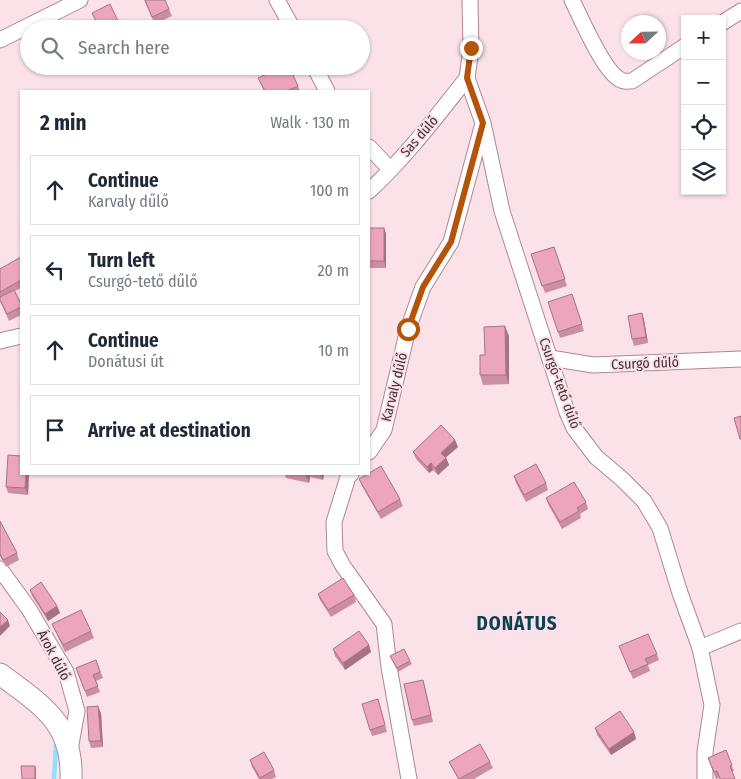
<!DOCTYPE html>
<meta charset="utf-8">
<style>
body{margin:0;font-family:"Fira Sans Condensed",sans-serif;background:#f2f2f3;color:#1f2937}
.controls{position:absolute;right:15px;top:15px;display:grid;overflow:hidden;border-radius:0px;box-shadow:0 1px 4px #0004}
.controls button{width:45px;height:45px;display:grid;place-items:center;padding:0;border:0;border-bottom:1px solid #e0e1e3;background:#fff;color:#1f2937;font:25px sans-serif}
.compass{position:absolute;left:621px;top:15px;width:45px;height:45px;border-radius:50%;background:#fff;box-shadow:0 1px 4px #0004;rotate:248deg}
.stop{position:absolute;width:15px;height:15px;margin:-11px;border:4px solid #b45309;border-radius:50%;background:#fff}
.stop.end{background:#b45309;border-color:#fff;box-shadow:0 1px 5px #0008}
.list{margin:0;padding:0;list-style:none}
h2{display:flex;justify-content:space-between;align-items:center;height:65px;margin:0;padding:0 20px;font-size:21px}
h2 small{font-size:16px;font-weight:400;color:#747a83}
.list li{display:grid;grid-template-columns:32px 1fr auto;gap:15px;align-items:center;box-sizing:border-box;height:70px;margin:0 10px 10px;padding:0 10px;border:1px solid #e0e1e3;border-radius:0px}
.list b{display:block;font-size:19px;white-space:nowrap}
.list p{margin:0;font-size:16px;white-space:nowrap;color:#747a83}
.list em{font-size:16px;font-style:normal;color:#747a83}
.icon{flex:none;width:28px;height:28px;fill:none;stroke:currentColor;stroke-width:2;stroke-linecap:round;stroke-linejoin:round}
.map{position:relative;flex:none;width:741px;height:779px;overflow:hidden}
.search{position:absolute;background:#fff;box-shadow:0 1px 4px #0004;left:20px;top:20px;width:350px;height:55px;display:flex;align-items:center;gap:12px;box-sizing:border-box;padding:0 18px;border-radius:28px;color:#747a83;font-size:19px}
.panel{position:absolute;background:#fff;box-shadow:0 1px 4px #0004;left:20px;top:90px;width:350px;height:385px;border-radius:0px}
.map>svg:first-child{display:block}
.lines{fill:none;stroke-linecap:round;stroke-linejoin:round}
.stream{stroke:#91dffe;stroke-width:4.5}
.street-casing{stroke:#ae8894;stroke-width:17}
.secondary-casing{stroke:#ae8894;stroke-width:23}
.street{stroke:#fff;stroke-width:15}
.secondary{stroke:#fff;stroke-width:21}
.wall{fill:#cb8ea2}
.shaded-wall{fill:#a57484}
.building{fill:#eca5bc;stroke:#a57484}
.route{stroke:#b45309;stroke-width:6}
.labels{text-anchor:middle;stroke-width:4;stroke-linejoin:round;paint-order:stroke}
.street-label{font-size:14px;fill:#423237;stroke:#fbe2e9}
.district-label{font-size:19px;font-weight:bold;letter-spacing:1px;fill:#0d4152;stroke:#fbe2e9}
</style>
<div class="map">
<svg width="741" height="779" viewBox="0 0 741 779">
<rect width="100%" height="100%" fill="#fbe2e9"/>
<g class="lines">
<polyline class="stream" points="54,779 56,745"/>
<g class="street-casing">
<g id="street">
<polyline points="277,0 293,29"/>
<polyline points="470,0 471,49 467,78 483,123 502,211 567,412 574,428 596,457 622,479 644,501 660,528 680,593 700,648 712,705 705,752 705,779"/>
<path d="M572,0C581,18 604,73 621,80C624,82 628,81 632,81L685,46"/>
<polyline points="722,23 741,11"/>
<polyline points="0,40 80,0"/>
<polyline points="314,66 327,91"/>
<polyline points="369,147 390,169"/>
<path d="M369,191C405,158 436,117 467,78"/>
<polyline points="0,341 21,336"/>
<polyline points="550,358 593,365 741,359"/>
<polyline points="369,452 384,430 408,329 423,287 451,242 482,127"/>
<polyline points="351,474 348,477 334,522 335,551 343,566 384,624 389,667 409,779"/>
<polyline points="0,569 29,609 66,672 77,711 70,750"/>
<polyline points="700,648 741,631"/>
</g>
</g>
<g class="secondary-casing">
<path id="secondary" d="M0,674C41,705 73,722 71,779"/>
</g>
<use href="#street" class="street"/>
<use href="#secondary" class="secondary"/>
</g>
<g class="wall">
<polygon points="144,0 169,9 172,16 155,24"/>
<polygon points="92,13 119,23 121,29 99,29"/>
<polygon points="258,78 298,86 300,91 264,91"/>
<polygon points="369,228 384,228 386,234 386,268 369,268"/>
<polygon points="554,247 567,286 545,293 531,254"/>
<polygon points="21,257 21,288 15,291 21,304 21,315 9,321 0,301 0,269"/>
<polygon points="572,294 584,331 560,338 558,332"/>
<polygon points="642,313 644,320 648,343 634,346 632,339"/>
<polygon points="509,336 509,384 483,385 480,375 485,355"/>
<polygon points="455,440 458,447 446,457 449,465 438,475 433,470 429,473 416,459 413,452"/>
<polygon points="21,474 29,474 28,495 8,493 6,487"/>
<polygon points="285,474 324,474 323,480 310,477 309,483 286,478"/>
<polygon points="514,476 546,483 548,490 526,502 516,483"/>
<polygon points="359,479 400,499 403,506 381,519 362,486"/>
<polygon points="546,498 586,502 588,509 580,514 581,518 562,529 548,504"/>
<polygon points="0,521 17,553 19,560 6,567 0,556"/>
<polygon points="30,590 57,606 60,613 48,621 32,596"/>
<polygon points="318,594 354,595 356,602 331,617 320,600"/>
<polygon points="52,624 91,631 94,638 65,652"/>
<polygon points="369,645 371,652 345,670 335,656 333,649"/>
<polygon points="622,653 657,654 659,660 648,665 650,671 633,679"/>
<polygon points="390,656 410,661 412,664 398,672"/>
<polygon points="96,660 103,678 96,681 100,692 87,697 76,668"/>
<polygon points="423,680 425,687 433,722 414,726 412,720"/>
<polygon points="378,699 387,732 372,736 370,730"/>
<polygon points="101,713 103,747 91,748 89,741"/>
<polygon points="595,728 634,732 636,739 611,755 597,735"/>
<polygon points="726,750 734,771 716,779 708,758"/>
<polygon points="250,760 274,770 276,777 272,779 259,779 252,767"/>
<polygon points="449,762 490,762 493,768 474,779 458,779 452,768"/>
</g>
<g class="shaded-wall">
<polygon points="384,228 386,234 386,268 384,261"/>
<polygon points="642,313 644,320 648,343 646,337"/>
<polygon points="505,326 509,336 509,384 506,375"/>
<polygon points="455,440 458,447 444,459 441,453"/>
<polygon points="446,458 449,465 438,475 435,468"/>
<polygon points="431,463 433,470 429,473 427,467"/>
<polygon points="26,474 29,474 28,495 25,488"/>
<polygon points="305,474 309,474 310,477 309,483"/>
<polygon points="320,474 324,474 323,480"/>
<polygon points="57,606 60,613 48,621 45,614"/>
<polygon points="8,620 10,626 0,636 0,627"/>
<polygon points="369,645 371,652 345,670 343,663"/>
<polygon points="98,706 101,713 103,747 101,741"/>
<polygon points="634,732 636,739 611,755 609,749"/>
<polygon points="35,766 36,769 36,779 35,779"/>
</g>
<g class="building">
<polygon points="145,0 165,0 169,9 152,17"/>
<polygon points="110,4 119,23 108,29 100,29 92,13"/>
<polygon points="284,66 289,66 298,86 287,91 265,91 258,78"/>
<rect x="369" y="228" width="15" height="33"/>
<polygon points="554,247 565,279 542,286 531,254"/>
<polygon points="21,257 21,280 0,292 0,269"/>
<polygon points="14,290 21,304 21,307 7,314 0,300 0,297"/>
<polygon points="572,294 582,324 558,332 548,302"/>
<polygon points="642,313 646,337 632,339 628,316"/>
<polygon points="505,326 506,375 480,375 480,355 485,355 484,327"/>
<polygon points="741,416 741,439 740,439 734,418"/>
<polygon points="441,425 455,440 441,453 446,458 435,468 431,463 427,467 413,452"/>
<polygon points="8,455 21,456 21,474 26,474 25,488 6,487"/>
<polygon points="536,464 546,483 524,495 514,476"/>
<polygon points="381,466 400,499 378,512 359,479"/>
<polygon points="574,482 586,502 577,508 579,511 560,522 546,498"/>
<polygon points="0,521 17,553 3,560 0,554"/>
<polygon points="343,578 354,595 328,610 318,594"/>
<polygon points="41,582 57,606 45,614 30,590"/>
<polygon points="81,610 91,631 63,645 52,624"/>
<polygon points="0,612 8,620 0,627"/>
<polygon points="359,631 369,645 343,663 333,649"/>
<polygon points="648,634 657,654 645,659 648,664 630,672 619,646"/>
<polygon points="404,649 410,661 397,668 390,656"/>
<polygon points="96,660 100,672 93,675 98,686 85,691 76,668"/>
<polygon points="423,680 431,715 412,720 404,684"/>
<polygon points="378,699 385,725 370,730 362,704"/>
<polygon points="98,706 101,741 89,741 87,707"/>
<polygon points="620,711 634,732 609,749 595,728"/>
<polygon points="480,744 490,762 459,779 449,762"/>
<polygon points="726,750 732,765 730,766 735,779 720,779 717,771 714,772 708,758"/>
<polygon points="264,752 274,770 260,778 250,760"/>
<polygon points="21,766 35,766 35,779 22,779"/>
</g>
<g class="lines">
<polyline class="route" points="408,329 423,287 451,242 483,123 467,78 471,48"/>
</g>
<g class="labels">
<g class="street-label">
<text transform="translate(419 136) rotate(-49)" y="5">Sas dűlő</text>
<text transform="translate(645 363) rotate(-2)" y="5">Csurgó dűlő</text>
<text transform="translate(560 383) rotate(70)" y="5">Csurgó-tető dűlő</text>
<text transform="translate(394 387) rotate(-76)" y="5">Karvaly dűlő</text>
<text transform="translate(54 655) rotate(62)" y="5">Árok dűlő</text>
</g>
<g class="district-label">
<text x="517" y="630">DONÁTUS</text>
</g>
</g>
</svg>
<div class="controls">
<button>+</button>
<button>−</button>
<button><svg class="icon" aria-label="locate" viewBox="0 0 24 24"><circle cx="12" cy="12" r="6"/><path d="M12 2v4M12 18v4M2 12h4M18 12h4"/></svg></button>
<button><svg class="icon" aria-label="layers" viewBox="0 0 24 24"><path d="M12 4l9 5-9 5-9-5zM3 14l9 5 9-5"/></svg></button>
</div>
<svg class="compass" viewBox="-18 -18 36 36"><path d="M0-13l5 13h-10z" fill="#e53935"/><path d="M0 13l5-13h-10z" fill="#747a83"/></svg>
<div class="stop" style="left:408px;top:329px"></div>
<div class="stop end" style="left:471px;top:48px"></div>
<div class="search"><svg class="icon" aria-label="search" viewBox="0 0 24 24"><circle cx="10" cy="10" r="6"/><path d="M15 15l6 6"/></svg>Search here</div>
<section class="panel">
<h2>2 min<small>Walk · 130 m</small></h2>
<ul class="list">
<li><svg class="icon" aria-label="ahead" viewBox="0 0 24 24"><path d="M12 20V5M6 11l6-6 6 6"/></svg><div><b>Continue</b><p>Karvaly dűlő</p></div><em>100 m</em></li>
<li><svg class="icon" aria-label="left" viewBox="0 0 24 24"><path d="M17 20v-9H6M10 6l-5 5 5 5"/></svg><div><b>Turn left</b><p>Csurgó-tető dűlő</p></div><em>20 m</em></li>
<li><svg class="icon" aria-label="ahead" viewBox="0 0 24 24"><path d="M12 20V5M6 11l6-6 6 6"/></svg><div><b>Continue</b><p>Donátusi út</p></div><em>10 m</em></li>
<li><svg class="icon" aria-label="arrive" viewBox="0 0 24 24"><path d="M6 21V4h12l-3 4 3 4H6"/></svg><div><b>Arrive at destination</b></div></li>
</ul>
</section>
</div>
